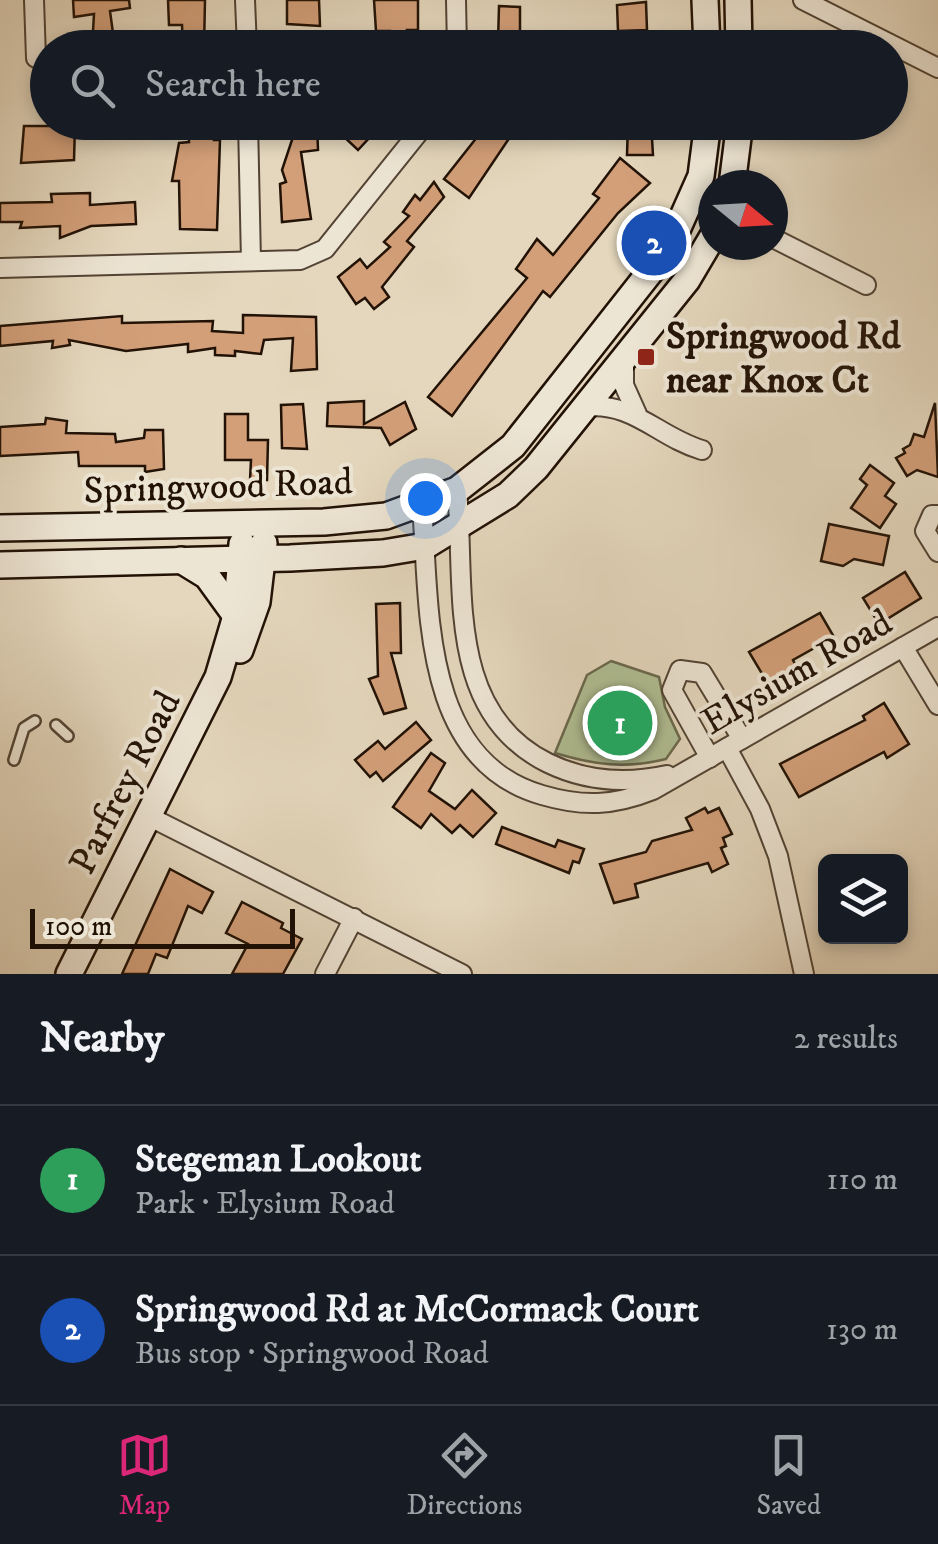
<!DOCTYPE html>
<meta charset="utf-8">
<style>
body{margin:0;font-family:"IM FELL DW Pica",serif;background:#20242c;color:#f1f3f6}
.controls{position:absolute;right:30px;bottom:30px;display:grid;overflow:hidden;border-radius:15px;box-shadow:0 5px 15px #0003}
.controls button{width:90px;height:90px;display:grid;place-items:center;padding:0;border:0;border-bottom:2px solid #363941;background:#171b24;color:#f1f3f6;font:50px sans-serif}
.compass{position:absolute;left:698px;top:170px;width:90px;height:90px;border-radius:50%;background:#171b24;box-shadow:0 5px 15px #0003;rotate:108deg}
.scale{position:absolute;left:30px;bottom:25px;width:265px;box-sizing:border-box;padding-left:10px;border:5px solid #221206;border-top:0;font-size:28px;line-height:35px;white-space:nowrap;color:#221206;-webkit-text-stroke:8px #ede5d4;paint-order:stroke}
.you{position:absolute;left:425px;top:498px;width:35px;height:35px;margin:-25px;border:8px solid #fff;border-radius:50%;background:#1a73e8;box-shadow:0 0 0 15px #1a73e833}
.badge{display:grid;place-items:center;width:65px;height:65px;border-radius:50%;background:#db2777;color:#fff;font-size:32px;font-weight:700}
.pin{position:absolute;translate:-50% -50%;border:5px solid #fff;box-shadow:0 2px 10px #0006}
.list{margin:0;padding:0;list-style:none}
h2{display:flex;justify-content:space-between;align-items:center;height:130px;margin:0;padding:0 40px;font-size:42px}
h2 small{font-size:32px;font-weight:400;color:#9ea1a6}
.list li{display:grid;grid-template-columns:65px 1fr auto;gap:30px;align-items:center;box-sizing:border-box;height:150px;padding:0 40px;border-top:2px solid #363941}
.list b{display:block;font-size:38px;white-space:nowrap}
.list p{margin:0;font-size:32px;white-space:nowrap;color:#9ea1a6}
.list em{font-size:32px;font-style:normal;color:#9ea1a6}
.icon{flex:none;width:55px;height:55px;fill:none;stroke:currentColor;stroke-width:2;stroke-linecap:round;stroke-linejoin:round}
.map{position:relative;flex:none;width:938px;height:974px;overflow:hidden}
.search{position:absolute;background:#171b24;box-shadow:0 5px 15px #0003;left:30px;right:30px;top:30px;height:110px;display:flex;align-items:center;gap:25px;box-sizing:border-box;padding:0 35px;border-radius:55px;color:#9ea1a6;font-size:38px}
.sheet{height:430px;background:#171b24}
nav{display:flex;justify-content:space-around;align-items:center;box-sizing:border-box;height:140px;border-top:2px solid #363941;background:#171b24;font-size:28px;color:#9ea1a6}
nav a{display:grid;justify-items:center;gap:5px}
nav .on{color:#db2777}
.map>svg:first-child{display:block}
.green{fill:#b0bf94;stroke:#69684d;stroke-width:2.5}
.building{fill:#d29f79;stroke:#221206;stroke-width:2.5}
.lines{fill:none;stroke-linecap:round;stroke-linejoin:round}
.lane-casing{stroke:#524334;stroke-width:14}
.street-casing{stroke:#524334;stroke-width:22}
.secondary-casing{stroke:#221206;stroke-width:30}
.lane{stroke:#ede5d4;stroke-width:9}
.street{stroke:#ede5d4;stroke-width:18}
.secondary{stroke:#ede5d4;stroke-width:25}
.poi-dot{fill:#8f2418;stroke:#ede5d4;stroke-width:4}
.labels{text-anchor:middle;stroke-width:8;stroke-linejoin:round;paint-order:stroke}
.poi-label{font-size:38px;font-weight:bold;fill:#221206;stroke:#ede5d4;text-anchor:start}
.street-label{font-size:38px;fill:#221206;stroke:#ede5d4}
</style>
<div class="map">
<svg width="938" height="974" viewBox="0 0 938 974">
<rect width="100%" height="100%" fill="#e4d7bd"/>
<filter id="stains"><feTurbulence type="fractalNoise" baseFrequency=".002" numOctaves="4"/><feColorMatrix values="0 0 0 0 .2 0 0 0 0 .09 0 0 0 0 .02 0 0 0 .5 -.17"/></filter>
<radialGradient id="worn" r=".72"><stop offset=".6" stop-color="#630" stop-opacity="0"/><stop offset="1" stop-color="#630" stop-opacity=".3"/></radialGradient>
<path class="green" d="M611,661L659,677L665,707L680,739L666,759C626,769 594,765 555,753L587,675Z"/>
<g class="building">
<polygon points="73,0 129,0 130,8 110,11 115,48 92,48 94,14 74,17"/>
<polygon points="168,0 205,0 204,48 183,48 182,25 169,25"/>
<polygon points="287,0 319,0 320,26 287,24"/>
<polygon points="374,0 418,0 418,30 407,30 407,48 388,48 390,31 376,31"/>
<polygon points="646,2 647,30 618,31 617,5"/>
<polygon points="499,6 520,7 520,41 498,42"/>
<polygon points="188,122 215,122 214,140 220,140 217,230 180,229 179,181 172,181 179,143 189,142"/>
<polygon points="286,122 317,122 318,150 301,152 311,219 282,222 280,184 286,182 282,170 293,137 285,135"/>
<polygon points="353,122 384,122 358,150 342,135"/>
<polygon points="489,122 520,122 469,198 444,179"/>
<polygon points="628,122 651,122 653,155 627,155"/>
<polygon points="24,126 75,126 74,160 21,163"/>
<polygon points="620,158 650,183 618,213 550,297 543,291 452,416 428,397 527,278 516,269 537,239 553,255 599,198 593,194"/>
<polygon points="434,182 444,197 407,241 414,247 382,287 389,297 374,309 365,298 356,304 338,277 360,259 367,268 390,247 384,242 409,216 403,212 415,195 420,200"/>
<polygon points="90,193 90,205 135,202 136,224 91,226 60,238 60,226 20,228 22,222 0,222 0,203 52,202 51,194"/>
<polygon points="243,315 316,317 317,369 291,371 293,338 264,340 261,354 235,351 235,356 215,355 215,348 188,352 188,344 126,351 69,340 70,345 52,348 53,341 0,346 0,326 122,316 122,323 213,321 212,331 243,333"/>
<polygon points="364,401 364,424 405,402 416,429 390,445 381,428 327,426 328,403"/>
<polygon points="935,403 938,477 917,470 907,476 896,458 905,453 903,449 910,445 914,434 924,437"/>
<polygon points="303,404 307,449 282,448 281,405"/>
<polygon points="225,414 248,414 248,440 268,440 267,480 250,480 251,460 225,460"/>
<polygon points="46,418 67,421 66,433 115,434 116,442 144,438 145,430 163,430 164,469 145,472 145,466 79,466 78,452 0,456 0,427 45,424"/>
<polygon points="870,465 894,483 885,496 896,504 880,528 851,508 867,485 860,479"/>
<polygon points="829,524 889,536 883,565 854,559 843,566 821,561"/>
<polygon points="905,572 921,598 879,624 863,598"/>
<polygon points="400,603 401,653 391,653 406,708 384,714 369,679 378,676 376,604"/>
<polygon points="820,613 834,637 793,660 798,670 770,687 749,652"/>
<polygon points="884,703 909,744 887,758 884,752 799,797 780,764 865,720 863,716"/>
<polygon points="416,722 431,740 383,781 376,772 370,777 355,760 378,741 385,749"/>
<polygon points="431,753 445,763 429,791 455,809 472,790 496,813 473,837 460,825 452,833 431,814 421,828 393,807"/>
<polygon points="705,808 708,813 719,808 732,834 723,838 726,846 721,848 728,864 712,872 708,863 635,884 638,897 614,903 600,864 646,852 652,841 692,830 686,818"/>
<polygon points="502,827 555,847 558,840 584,849 579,863 573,861 569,873 496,844"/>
<polygon points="170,869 213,892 202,913 188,906 167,958 156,954 148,974 122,974"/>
<polygon points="242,902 283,923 281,928 302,939 283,974 232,974 248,944 226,933"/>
</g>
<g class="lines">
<g class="lane-casing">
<g id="lane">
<polyline points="56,725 68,736"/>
<polyline points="14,760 24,728 35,721"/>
</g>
</g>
<g class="street-casing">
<g id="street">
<polyline points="34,0 36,58"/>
<polyline points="245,0 247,48"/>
<polyline points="456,0 457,48"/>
<polyline points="803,0 938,68"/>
<polyline points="248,122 251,261"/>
<polyline points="773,238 866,285"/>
<polyline points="0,268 300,260 325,249 427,122"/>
<polyline points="624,358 624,385 637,414"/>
<path d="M584,407C633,401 658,437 702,450"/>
<path d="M457,490C466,586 444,712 548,763C587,782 626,784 667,775"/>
<path d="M422,506C430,606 420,760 542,795C583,807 613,806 653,790L938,627"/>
<polyline points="938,515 932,515 925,531 938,552"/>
<polyline points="903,647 938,705"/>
<polyline points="727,748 760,809 778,856 804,974"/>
<polyline points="710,758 672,690 680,670 702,673 742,739"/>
<polyline points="150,817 462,974"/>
<polyline points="325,974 354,918"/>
</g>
</g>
<g class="secondary-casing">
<g id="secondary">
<polyline points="705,0 707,48"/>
<polyline points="738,0 739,48"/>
<polyline points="732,185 740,122"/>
<polyline points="0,528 324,522 386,516 457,490 513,446 669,248 701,176 708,122"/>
<polyline points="181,560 207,576 236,616"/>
<polyline points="0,565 290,558 383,553 425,546 508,495 536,468 687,280 713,236"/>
<polyline points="240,650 257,602 264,543"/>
<polyline points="69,974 218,677 236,616 242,544"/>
</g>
</g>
<use href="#lane" class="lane"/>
<use href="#street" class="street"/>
<use href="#secondary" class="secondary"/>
</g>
<rect class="poi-dot" x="636" y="347" width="20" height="20" rx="5"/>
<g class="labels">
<g class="poi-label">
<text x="666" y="348">Springwood Rd<tspan x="666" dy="44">near Knox Ct</tspan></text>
</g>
<g class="street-label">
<text transform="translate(218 485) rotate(-2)" y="13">Springwood Road</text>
<text transform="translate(796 671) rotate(-30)" y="13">Elysium Road</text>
<text transform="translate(124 782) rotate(-63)" y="13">Parfrey Road</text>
</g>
</g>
<rect width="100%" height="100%" filter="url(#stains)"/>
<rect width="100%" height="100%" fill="url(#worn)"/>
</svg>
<div class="controls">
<button><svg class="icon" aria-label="layers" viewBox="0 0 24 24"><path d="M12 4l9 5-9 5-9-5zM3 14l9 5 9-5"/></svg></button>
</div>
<svg class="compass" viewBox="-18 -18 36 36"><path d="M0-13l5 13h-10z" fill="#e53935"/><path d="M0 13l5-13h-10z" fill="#9ea1a6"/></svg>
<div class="scale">100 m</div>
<div class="you"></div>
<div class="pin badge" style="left:620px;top:723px;background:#2e9e5b">1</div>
<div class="pin badge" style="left:654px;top:243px;background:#1a4fb4">2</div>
<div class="search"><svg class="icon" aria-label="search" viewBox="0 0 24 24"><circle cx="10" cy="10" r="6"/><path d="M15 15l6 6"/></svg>Search here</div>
</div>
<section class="sheet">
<h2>Nearby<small>2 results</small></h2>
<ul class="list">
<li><span class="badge" style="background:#2e9e5b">1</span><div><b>Stegeman Lookout</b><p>Park · Elysium Road</p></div><em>110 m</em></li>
<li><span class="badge" style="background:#1a4fb4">2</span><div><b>Springwood Rd at McCormack Court</b><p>Bus stop · Springwood Road</p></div><em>130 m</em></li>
</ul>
</section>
<nav>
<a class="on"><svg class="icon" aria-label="map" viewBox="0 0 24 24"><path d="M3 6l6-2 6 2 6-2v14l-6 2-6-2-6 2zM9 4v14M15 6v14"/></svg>Map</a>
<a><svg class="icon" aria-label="directions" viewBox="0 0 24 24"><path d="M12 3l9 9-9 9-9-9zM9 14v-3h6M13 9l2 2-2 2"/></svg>Directions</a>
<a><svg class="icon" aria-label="saved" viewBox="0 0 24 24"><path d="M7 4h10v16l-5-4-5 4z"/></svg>Saved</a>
</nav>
